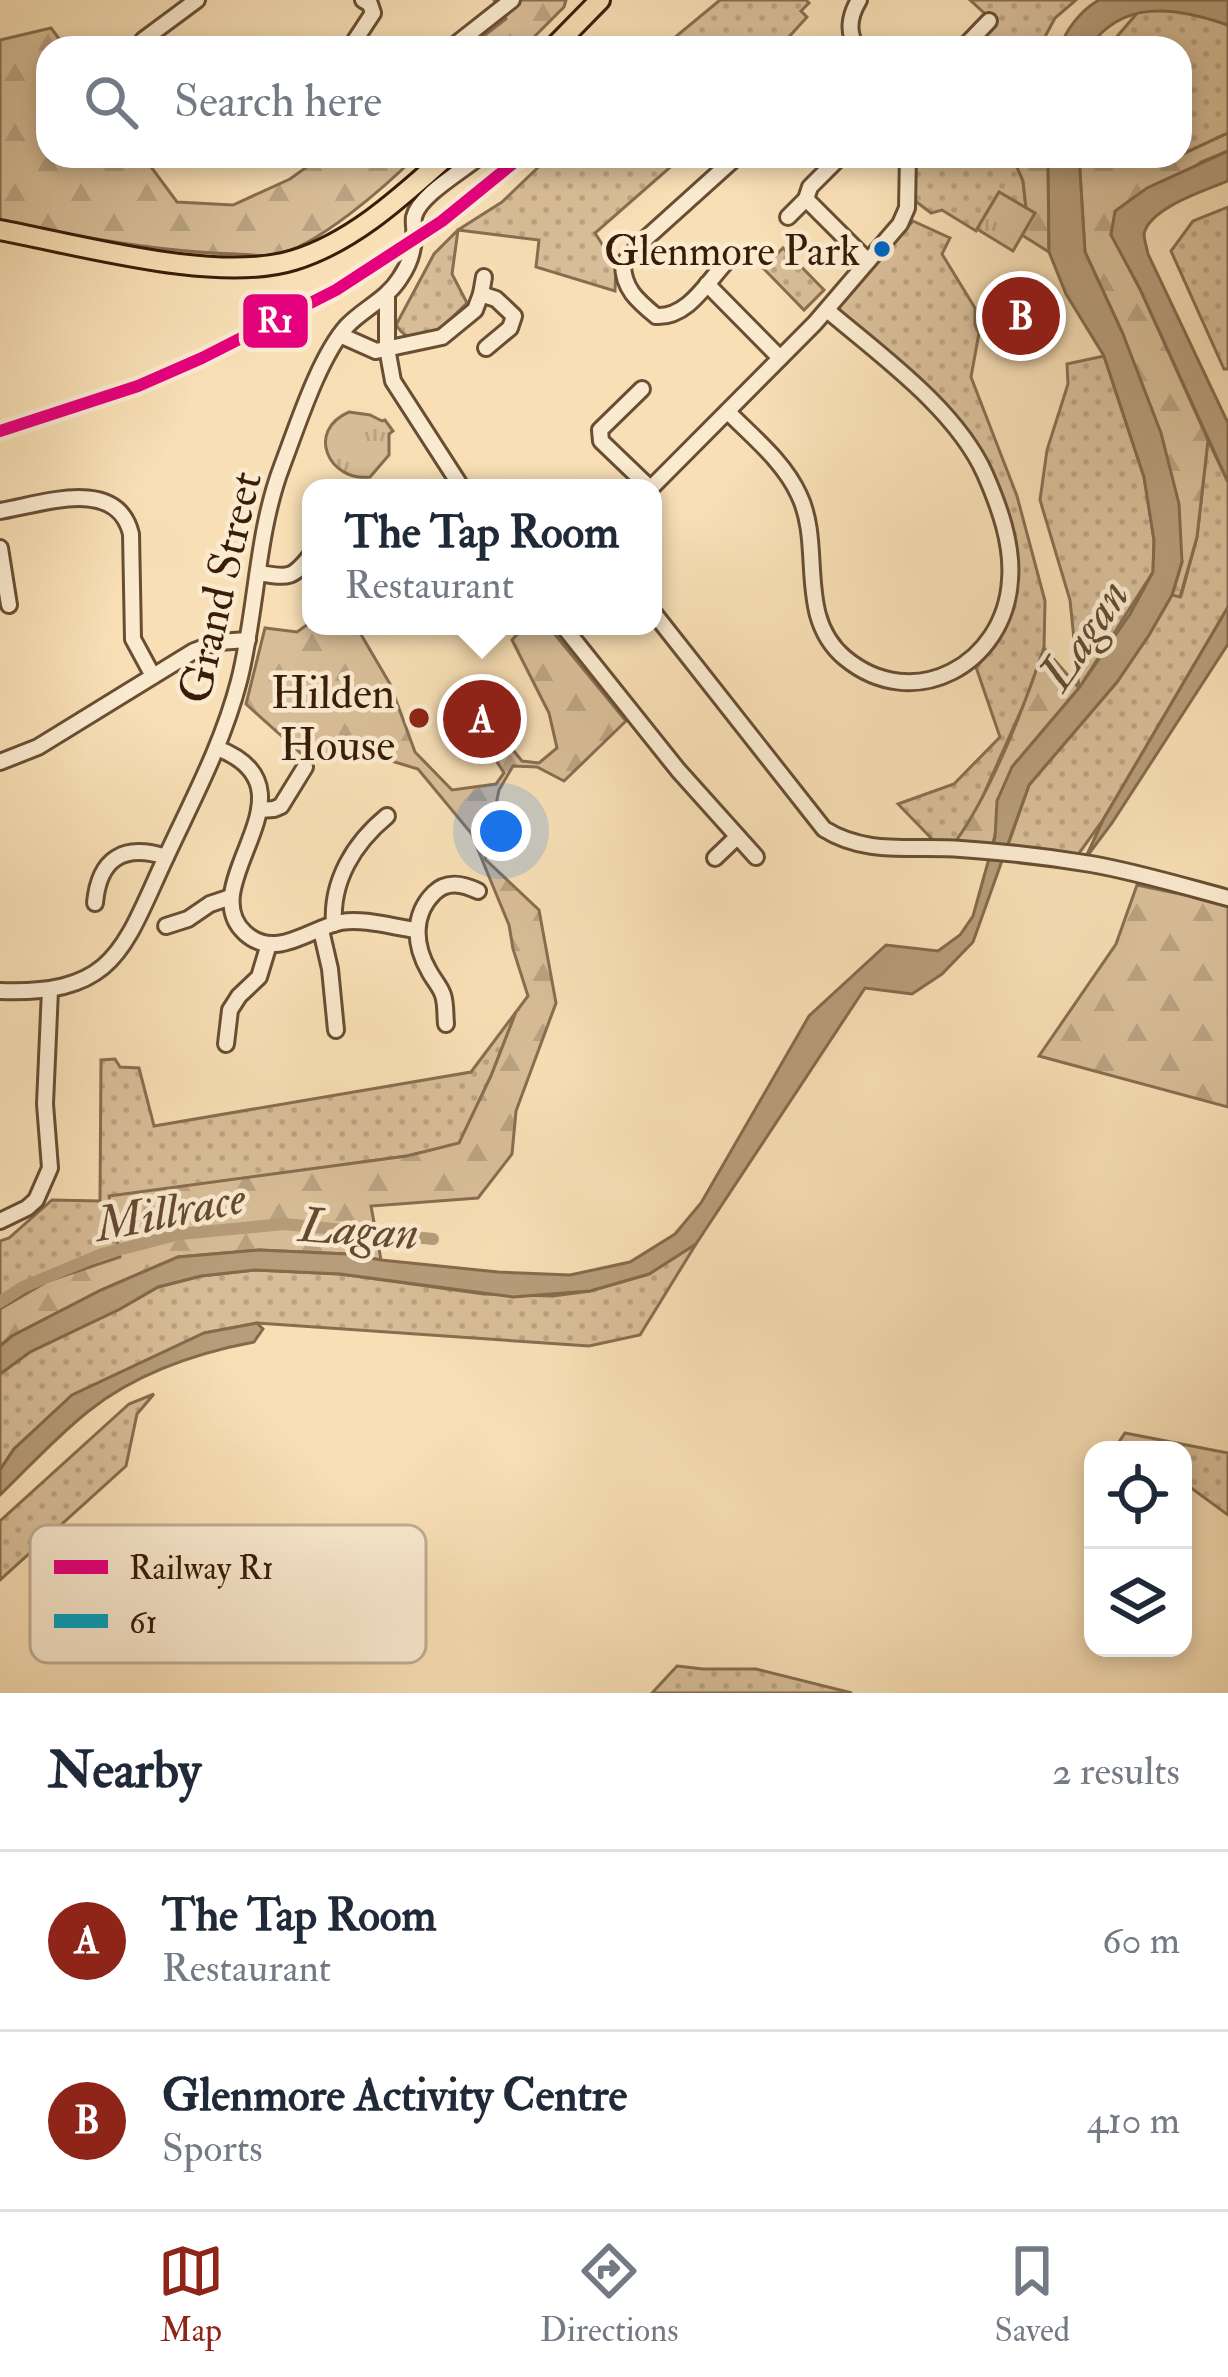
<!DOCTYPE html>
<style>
body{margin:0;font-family:"IM FELL Double Pica",serif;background:#f6f6f7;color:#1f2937}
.controls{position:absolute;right:36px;bottom:36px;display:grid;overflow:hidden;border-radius:24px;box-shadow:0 6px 18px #0003}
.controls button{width:108px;height:108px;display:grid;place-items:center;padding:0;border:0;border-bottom:3px solid #e0e1e3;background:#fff;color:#1f2937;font:60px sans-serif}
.you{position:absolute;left:501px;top:831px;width:42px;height:42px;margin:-30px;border:9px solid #fff;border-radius:50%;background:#1a73e8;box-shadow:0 0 0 18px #1a73e833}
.badge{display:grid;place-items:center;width:78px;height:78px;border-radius:50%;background:#8f2418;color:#fff;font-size:39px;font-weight:700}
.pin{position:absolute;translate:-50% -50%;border:6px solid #fff;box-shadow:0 3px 12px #0006}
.popup{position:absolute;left:302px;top:479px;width:360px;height:156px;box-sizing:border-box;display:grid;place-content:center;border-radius:24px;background:#fff;filter:drop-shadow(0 3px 9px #0005);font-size:39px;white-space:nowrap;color:#747a83}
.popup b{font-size:45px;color:#1f2937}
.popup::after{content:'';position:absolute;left:50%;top:100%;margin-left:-24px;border:24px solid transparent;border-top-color:#fff}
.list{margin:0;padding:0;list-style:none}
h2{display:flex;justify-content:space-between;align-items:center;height:156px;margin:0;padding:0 48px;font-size:51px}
h2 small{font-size:39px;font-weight:400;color:#747a83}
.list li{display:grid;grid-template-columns:78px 1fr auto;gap:36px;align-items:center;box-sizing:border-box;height:180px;padding:0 48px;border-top:3px solid #e0e1e3}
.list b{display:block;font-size:45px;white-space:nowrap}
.list p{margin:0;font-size:39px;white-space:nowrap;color:#747a83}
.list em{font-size:39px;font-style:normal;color:#747a83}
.icon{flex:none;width:66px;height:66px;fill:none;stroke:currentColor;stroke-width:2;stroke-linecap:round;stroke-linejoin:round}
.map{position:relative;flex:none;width:1228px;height:1693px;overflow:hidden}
.search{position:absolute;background:#fff;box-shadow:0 6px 18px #0003;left:36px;right:36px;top:36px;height:132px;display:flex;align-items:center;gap:30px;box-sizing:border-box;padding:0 42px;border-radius:36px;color:#747a83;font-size:45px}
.sheet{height:516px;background:#fff}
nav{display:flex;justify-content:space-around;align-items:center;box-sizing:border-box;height:168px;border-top:3px solid #e0e1e3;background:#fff;font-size:33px;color:#747a83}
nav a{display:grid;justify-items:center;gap:6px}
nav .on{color:#8f2418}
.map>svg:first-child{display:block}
.grass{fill:url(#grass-dots);stroke:#886e50;stroke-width:3}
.forest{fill:url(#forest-firs);stroke:#886e50;stroke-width:3}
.park{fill:url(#park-tufts);stroke:#886e50;stroke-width:3}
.water{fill:#b79d7a;stroke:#856a4c;stroke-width:3}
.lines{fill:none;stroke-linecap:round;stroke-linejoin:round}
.canal{stroke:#b79d7a;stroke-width:12}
.minor-casing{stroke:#694e33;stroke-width:20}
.highway-casing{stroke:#391d08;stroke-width:24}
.minor{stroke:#faeacf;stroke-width:14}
.highway{stroke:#f8dfb5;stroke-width:18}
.rail-1-casing{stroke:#faeacf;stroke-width:21}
.rail-1{stroke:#e5007d;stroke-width:12}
.bus-dot{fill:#0065bd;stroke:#faeacf;stroke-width:4.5}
.poi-dot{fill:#8f2418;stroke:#faeacf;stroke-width:4.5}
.labels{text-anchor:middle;stroke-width:9;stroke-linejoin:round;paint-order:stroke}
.bus-label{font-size:42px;fill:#391d08;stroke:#faeacf;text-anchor:end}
.street-label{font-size:45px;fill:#391d08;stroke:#faeacf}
.poi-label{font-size:45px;fill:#391d08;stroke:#faeacf;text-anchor:end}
.water-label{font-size:48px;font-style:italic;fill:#654a30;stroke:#faeacf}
.key{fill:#faeacf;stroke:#c0ac93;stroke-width:3}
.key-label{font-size:33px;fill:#391d08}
.line-badge{stroke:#faeacf;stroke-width:4.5}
.badge-label{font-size:33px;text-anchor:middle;font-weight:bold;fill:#fff}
</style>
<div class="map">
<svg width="1228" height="1693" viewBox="0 0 1228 1693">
<defs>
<pattern id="grass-dots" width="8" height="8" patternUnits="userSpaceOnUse" patternTransform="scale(3)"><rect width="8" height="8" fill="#d8be98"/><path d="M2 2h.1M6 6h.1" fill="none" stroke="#baa382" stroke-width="1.8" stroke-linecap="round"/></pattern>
<pattern id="forest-firs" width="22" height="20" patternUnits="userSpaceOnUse" patternTransform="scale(3)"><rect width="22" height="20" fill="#d8be98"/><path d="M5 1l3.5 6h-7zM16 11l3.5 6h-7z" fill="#baa382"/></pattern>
<pattern id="park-tufts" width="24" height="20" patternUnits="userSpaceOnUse" patternTransform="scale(3)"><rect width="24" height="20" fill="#d8be98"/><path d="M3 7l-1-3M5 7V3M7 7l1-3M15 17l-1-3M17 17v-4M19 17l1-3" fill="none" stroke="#baa382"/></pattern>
</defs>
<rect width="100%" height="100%" fill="#f8dfb5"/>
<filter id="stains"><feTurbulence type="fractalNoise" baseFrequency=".00167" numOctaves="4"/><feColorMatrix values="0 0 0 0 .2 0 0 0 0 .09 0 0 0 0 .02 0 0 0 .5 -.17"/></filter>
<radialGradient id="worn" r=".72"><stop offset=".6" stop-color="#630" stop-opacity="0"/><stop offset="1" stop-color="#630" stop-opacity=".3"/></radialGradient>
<g class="grass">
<polygon points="720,0 806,0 809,3 801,11 807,17 787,39 794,48 662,48"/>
<polygon points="970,0 1076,0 1055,18 1039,48 970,48 995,23"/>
<polygon points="1151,5 1185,10 1228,25 1228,133 1180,155 1180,48 1107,48 1139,11"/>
<path d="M550,156H683L595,233L616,266L615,291L536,267L539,240L458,230L452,274L467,303C449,320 417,358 396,325L434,254L458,230L502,202Z"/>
<polygon points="914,156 1012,156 1023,181 1026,208 999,192 976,231 942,210 931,213 914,200"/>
<polygon points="1228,207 1228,369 1224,369 1171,251 1193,221"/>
<polygon points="913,221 950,238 942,254 975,308 975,325 979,333 971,377 1017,496 1045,601 1044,648 1027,697 975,814 956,841 933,840 898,804 954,784 1000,737 976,667 990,651 1006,618 1014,583 978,451 839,315 838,310 842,301"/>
<polygon points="783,248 824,290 804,310 763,268"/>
<polygon points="1104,356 1144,477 1154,540 1153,572 1079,688 1070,600 1040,500 1047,450 1068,384 1067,364"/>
<polygon points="1208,440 1228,482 1228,607 1103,820 1077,856 1008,845 1029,785 1117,682 1149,635 1172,595 1181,596 1197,537"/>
<polygon points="516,1012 491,1076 459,1144 407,1156 110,1197 120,1257 48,1281 0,1309 0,1241 9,1238 52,1200 100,1201 101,1060 115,1059 120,1067 139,1068 154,1126 471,1072"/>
<polygon points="696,1244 640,1335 589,1346 257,1323 205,1333 73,1395 14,1449 0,1470 0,1374 30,1352 120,1309 158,1287 201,1276 255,1270 340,1274 484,1294 553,1296 590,1291 649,1274"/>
<polygon points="154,1394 137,1414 126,1466 0,1580 0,1521 129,1404"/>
<polygon points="1125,1433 1228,1453 1228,1515 1183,1482 1183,1450 1132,1450 1117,1445"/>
<polygon points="677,1666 703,1669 756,1669 852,1693 652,1693"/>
</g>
<g class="forest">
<polygon points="494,0 566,0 564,7 523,48 468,48 506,19"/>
<path d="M51,28L66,48H48V156H143L177,202L233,205L290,179L322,156H416C386,186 316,248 274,255C262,257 248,254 237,254C158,252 77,236 0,221V40Z"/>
<polygon points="1228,133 1228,151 1201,162 1111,234 1140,289 1208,440 1197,537 1180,597 1172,595 1182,562 1123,334 1085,252 1079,156 1168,156 1172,159"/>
<polygon points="1012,156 1048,156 1049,252 1022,235 1035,213 1026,208 1023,181"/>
<polygon points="311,622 311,626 356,626 390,684 415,752 452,790 496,784 504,773 485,743 500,734 522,761 539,763 557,748 549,713 512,640 525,626 548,626 626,721 564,781 537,767 513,766 499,790 485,859 539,910 556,1003 516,1111 512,1154 478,1198 371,1206 381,1260 347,1254 259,1250 178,1257 101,1290 12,1336 0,1346 0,1309 48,1281 120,1257 109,1196 407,1156 459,1143 491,1076 516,1012 528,996 513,949 509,925 471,833 418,769 355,750 306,758 246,704 265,628 297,632"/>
<path d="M1044,648L1079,688L1012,767L992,847L956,841C993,788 1023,710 1044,648Z"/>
<polygon points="1137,885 1228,904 1228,1107 1039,1056 1116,944"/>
</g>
<g class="park">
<polygon points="999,192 1035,213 1013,251 977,229"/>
<path d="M349,412L370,415L382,421L385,420L393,431L389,434V455L370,477C329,482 305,431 349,412Z"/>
</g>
<g class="water">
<path d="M1099,0H1228V25C1173,6 1121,0 1089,48H1061C1064,30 1083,9 1099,0Z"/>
<path d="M1228,151V181C1206,190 1149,208 1144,234C1144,239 1147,249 1148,254L1228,423V482L1140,289L1111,235L1115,211L1147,188Z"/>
<polygon points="1048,156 1079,156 1085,252 1123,334 1161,433 1179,504 1182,562 1172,595 1149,635 1117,682 1029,785 973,942 942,974 912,994 865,988 696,1244 649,1274 590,1291 513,1297 340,1274 255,1270 201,1276 158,1287 120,1309 30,1352 0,1374 0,1346 12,1336 101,1290 178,1257 259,1250 347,1254 381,1260 498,1272 570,1275 630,1262 675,1234 701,1203 809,1016 886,945 938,951 960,935 973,916 995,837 997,801 1012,767 1079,688 1130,614 1153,572 1154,540 1144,477 1104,356 1066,294 1049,252"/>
<polygon points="1228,607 1228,644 1112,823 1085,859 1103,820"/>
<path d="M257,1323L263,1329L254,1342C196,1353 137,1373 90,1410C58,1435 29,1467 0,1495V1470L14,1449L72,1395L204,1333Z"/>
</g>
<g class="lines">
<polyline class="canal" points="0,1302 23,1287 102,1254 180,1234 284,1224 433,1239"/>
<g class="minor-casing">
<g id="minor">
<polyline points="143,40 197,0"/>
<polyline points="350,48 373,13 370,4 363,0"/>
<polyline points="451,48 512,0"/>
<path d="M858,48C846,33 850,15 859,0"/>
<polyline points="963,48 989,21"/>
<polyline points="837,156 836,161 810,187 806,199 868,261"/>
<polyline points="788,217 806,199"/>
<path d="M729,259C708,280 689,318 656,316C638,301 623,289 623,264L642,242L733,160V156"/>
<polyline points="707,284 780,358"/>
<polyline points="387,294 387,348 393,381 462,488"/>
<polyline points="481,294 496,299 514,316 510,328 486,348"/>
<polyline points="340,335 376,351 442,337 475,310 481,294 484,277"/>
<polyline points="642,389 600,430 601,441 650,488"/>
<path d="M728,412C753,437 784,462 799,495C824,547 795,616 845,658C914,715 1005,664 1010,580C1013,544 999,506 985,474C956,409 880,355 827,310"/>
<polyline points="651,488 815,323 900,224 907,208 908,156"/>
<path d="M0,511C42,504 117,476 131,534L133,639L153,676"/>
<polyline points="0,548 9,605"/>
<path d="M259,573C289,578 292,579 311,555"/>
<path d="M653,612L824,829C867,856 913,845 961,849C1004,852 1049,857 1091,864C1137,872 1183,886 1228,898"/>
<polyline points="563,626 678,770 756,857"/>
<path d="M217,748C324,789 191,884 245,933C276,961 310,928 341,922C364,918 393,927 416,930"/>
<polyline points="0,762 38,747 194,651 218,642 248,640"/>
<polyline points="259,810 274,809 281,806 305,767"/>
<polyline points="715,858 737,837"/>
<path d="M95,903C99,859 123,843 166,857"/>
<path d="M334,924C331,881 354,843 387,816"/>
<polyline points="166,926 188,919 210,904 231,897"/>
<polyline points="321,930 330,969 336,1030"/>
<path d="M0,991C116,995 123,949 166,857C193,799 223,743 239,681C257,611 256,534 282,466C297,427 319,357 347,326C363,309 387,299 400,278C409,265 414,251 414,235C415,229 413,223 414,217C419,195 463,171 480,156"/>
<path d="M446,1024C445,1014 446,1004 443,995C440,986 433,979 429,971C414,945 412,915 434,893C447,880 463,884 478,891"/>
<polyline points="226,1044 230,1010 239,996 259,977 269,944"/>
<polyline points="0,1221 27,1208 36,1200 50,1168 45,1104 50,990"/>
</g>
</g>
<g class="highway-casing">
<g id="highway">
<polyline points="553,48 600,0"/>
<path d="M0,230C80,245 218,284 294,260C353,242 402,196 447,156"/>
</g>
</g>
<use href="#minor" class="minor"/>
<use href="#highway" class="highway"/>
<g class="rail-1-casing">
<polyline id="rail-1" points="0,431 138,386 202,358 336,290 442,221 522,156"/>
</g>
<use href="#rail-1" class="rail-1"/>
</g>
<circle class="bus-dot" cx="882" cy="249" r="10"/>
<circle class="poi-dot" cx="419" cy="718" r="12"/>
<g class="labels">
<g class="bus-label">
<text x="860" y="265">Glenmore Park</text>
</g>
<g class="street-label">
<text transform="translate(219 587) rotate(-77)" y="16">Grand Street</text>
</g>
<g class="poi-label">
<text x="395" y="708">Hilden<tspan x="395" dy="52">House</tspan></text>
</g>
<g class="water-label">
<text transform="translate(1083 634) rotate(-56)" y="17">Lagan</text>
<text transform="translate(170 1210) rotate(-11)" y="17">Millrace</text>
<text transform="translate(359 1228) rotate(4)" y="17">Lagan</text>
</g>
</g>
<rect x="30" y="1525" width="396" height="138" rx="18" class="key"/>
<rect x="54" y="1560" width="54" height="14" fill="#e5007d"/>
<rect x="54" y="1614" width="54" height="14" fill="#03a2c4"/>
<g class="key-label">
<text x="129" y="1579">Railway R1</text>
<text x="129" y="1633">61</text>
</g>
<rect class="line-badge" x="241" y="292" width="69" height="58" rx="12" fill="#e5007d"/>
<g class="badge-label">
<text x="275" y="332">R1</text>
</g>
<rect width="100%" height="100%" filter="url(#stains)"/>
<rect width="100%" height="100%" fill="url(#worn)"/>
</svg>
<div class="controls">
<button><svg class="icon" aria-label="locate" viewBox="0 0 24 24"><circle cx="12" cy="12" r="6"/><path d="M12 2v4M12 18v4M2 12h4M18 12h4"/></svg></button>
<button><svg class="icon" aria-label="layers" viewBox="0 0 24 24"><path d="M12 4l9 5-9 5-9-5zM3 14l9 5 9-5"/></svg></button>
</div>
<div class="you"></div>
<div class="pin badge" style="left:482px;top:719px">A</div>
<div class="popup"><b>The Tap Room</b>Restaurant</div>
<div class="pin badge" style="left:1021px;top:316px">B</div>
<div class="search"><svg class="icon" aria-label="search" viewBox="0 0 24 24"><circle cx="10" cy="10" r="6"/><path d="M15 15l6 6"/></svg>Search here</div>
</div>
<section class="sheet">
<h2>Nearby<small>2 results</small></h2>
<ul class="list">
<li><span class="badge">A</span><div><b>The Tap Room</b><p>Restaurant</p></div><em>60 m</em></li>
<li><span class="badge">B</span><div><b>Glenmore Activity Centre</b><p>Sports</p></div><em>410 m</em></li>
</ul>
</section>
<nav>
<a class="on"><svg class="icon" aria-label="map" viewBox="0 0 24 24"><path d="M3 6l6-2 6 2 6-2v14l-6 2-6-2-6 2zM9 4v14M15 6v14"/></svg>Map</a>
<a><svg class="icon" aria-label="directions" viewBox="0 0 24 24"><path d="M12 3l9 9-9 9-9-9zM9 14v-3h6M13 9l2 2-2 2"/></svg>Directions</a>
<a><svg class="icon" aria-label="saved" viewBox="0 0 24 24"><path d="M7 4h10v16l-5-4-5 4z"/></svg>Saved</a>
</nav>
